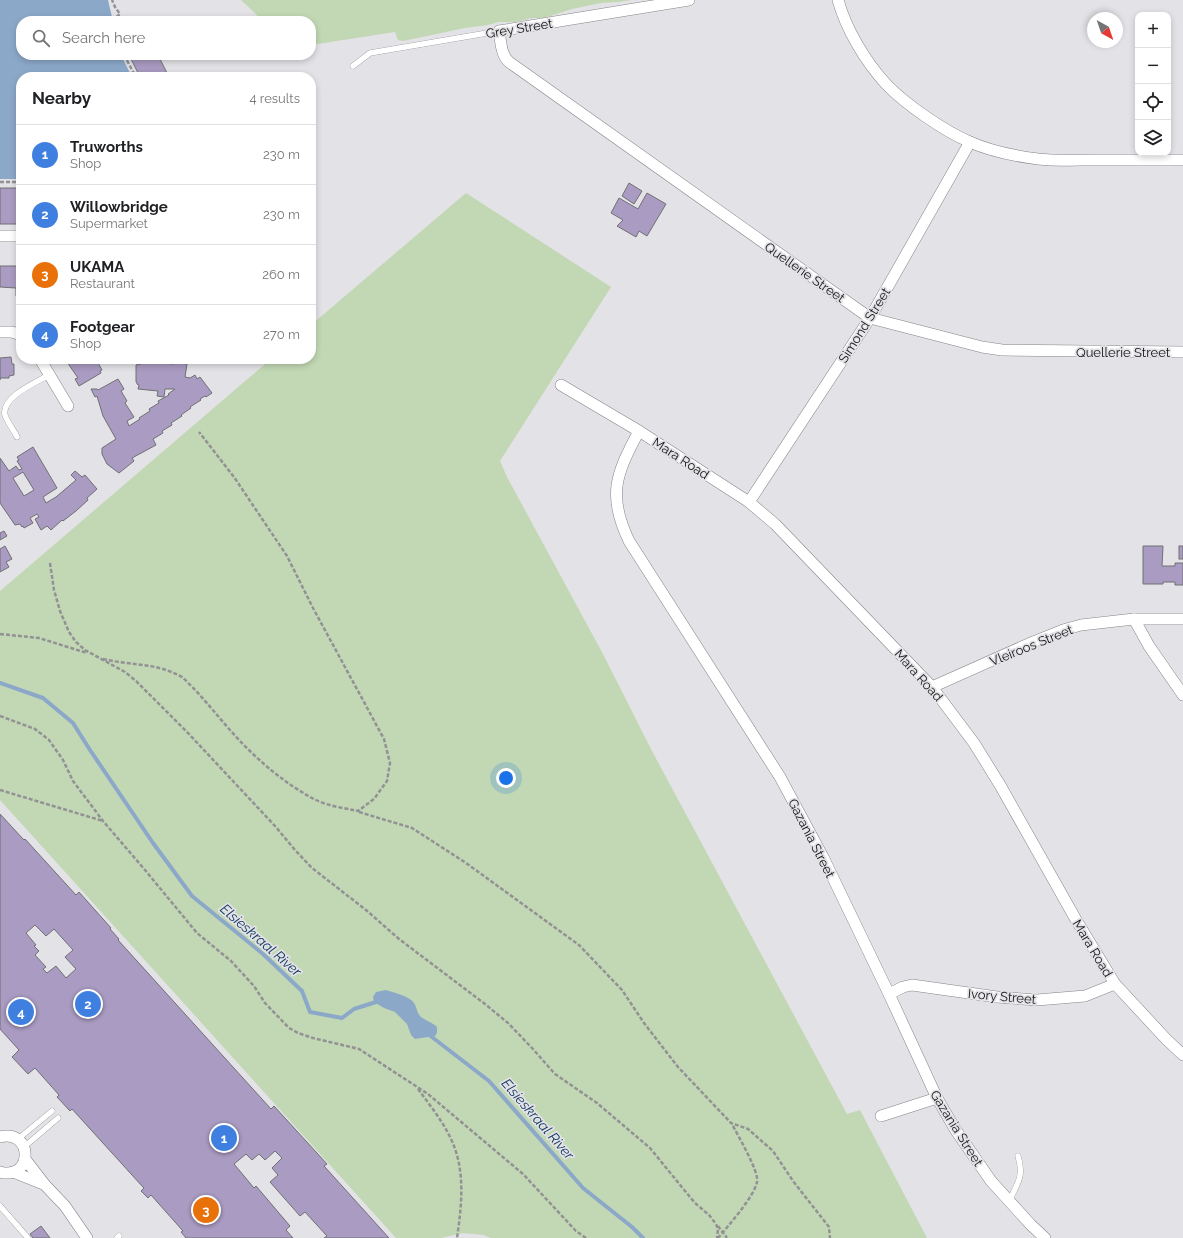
<!DOCTYPE html>
<meta charset="utf-8">
<style>
body{margin:0;font-family:Raleway,sans-serif;background:#f6f6f6;color:#202124}
.controls{position:absolute;right:12px;top:12px;display:grid;overflow:hidden;border-radius:8px;box-shadow:0 2px 6px #0003}
.controls button{width:36px;height:36px;display:grid;place-items:center;padding:0;border:0;border-bottom:1px solid #e0e0e0;background:#fff;color:#202124;font:20px sans-serif}
.compass{position:absolute;left:1087px;top:12px;width:36px;height:36px;border-radius:50%;background:#fff;box-shadow:0 2px 6px #0003;rotate:140deg}
.you{position:absolute;left:506px;top:778px;width:14px;height:14px;margin:-10px;border:3px solid #fff;border-radius:50%;background:#1a73e8;box-shadow:0 0 0 6px #1a73e833}
.badge{display:grid;place-items:center;width:26px;height:26px;border-radius:50%;background:#5b3cb4;color:#fff;font-size:13px;font-weight:700}
.pin{position:absolute;translate:-50% -50%;border:2px solid #fff;box-shadow:0 1px 4px #0006}
.list{margin:0;padding:0;list-style:none}
h2{display:flex;justify-content:space-between;align-items:center;height:52px;margin:0;padding:0 16px;font-size:17px}
h2 small{font-size:13px;font-weight:400;color:#757577}
.list li{display:grid;grid-template-columns:26px 1fr auto;gap:12px;align-items:center;box-sizing:border-box;height:60px;padding:0 16px;border-top:1px solid #e0e0e0}
.list b{display:block;font-size:15px;white-space:nowrap}
.list p{margin:0;font-size:13px;white-space:nowrap;color:#757577}
.list em{font-size:13px;font-style:normal;color:#757577}
.icon{flex:none;width:22px;height:22px;fill:none;stroke:currentColor;stroke-width:2;stroke-linecap:round;stroke-linejoin:round}
.map{position:relative;flex:none;width:1183px;height:1238px;overflow:hidden}
.search{position:absolute;background:#fff;box-shadow:0 2px 6px #0003;left:16px;top:16px;width:300px;height:44px;display:flex;align-items:center;gap:10px;box-sizing:border-box;padding:0 14px;border-radius:16px;color:#757577;font-size:15px}
.panel{position:absolute;background:#fff;box-shadow:0 2px 6px #0003;left:16px;top:72px;width:300px;height:292px;border-radius:16px}
.map>svg:first-child{display:block}
.green{fill:#c2d8b4}
.water{fill:#8ca8c9}
.lines{fill:none;stroke-linecap:round;stroke-linejoin:round}
.stream{stroke:#8ca8c9;stroke-width:4}
.building{fill:#a99bc1;stroke:#717074;fill-rule:evenodd}
.service-casing{stroke:#858488;stroke-width:6}
.minor-casing{stroke:#858488;stroke-width:12}
.path{stroke:#929194;stroke-width:2.5;stroke-dasharray:4 2;stroke-linecap:butt}
.service{stroke:#fff;stroke-width:5.5}
.minor{stroke:#fff;stroke-width:11}
.labels{text-anchor:middle;stroke-width:3.5;stroke-linejoin:round;paint-order:stroke}
.street-label{font-size:13px;fill:#141415;stroke:#e3e2e6}
.water-label{font-size:14px;font-style:italic;fill:#0b345e;stroke:#e3e2e6}
</style>
<div class="map">
<svg width="1183" height="1238" viewBox="0 0 1183 1238">
<rect width="100%" height="100%" fill="#e3e2e6"/>
<g class="green">
<polygon points="241,0 632,0 618,2 601,3 572,9 544,18 532,18 516,22 499,22 488,25 465,28 403,41 398,40 395,32 311,45 311,21 263,21"/>
<polygon points="466,193 611,287 500,461 507,477 603,654 652,751 847,1114 860,1110 927,1238 491,1238 483,1235 463,1233 441,1238 396,1238 0,800 0,591 271,359 311,359 311,325"/>
</g>
<g class="water">
<polygon points="0,0 108,0 112,17 105,21 21,21 21,55 121,55 132,77 21,77 21,179 0,179"/>
<path d="M386,990C393,992 411,997 414,1003C417,1008 417,1013 421,1017C426,1021 432,1022 437,1027V1033L435,1036L415,1039L411,1035L407,1024L395,1012L384,1008L374,1002L373,997L376,992Z"/>
</g>
<g class="lines">
<g class="stream">
<polyline points="0,683 43,698 73,723 90,750 153,843 192,896 263,954 302,991 310,1012 342,1018 354,1009 379,1001"/>
<polyline points="428,1034 489,1081 583,1188 632,1227 643,1238"/>
</g>
</g>
<g class="building">
<polygon points="138,17 140,21 131,21"/>
<polygon points="129,55 158,55 169,77 140,77"/>
<polygon points="629,183 642,191 634,204 622,196"/>
<rect x="0" y="188" width="21" height="36"/>
<polygon points="647,193 666,204 647,236 639,231 636,237 617,226 623,220 611,213 619,198 638,209"/>
<polygon points="0,266 21,266 21,296 16,296 16,288 0,287"/>
<polygon points="11,357 12,364 14,364 14,375 9,376 9,378 0,378 0,380 0,358"/>
<polygon points="67,359 96,359 102,370 100,371 101,373 79,386 75,379 78,378 67,362 68,361"/>
<polygon points="149,362 174,364 175,362 187,364 185,377 190,378 195,375 197,379 200,377 212,393 206,397 205,396 200,399 201,400 190,407 191,408 181,415 182,416 171,423 172,425 162,431 163,433 153,439 156,445 132,458 134,461 119,473 107,464 102,454 102,448 116,439 103,416 97,396 95,397 91,389 97,389 98,390 118,379 124,389 121,391 127,401 125,403 134,417 127,421 129,426 140,419 139,418 150,411 149,409 159,403 158,401 169,395 168,394 175,389 165,389 164,397 157,396 158,391 138,389 139,385 137,384 137,383 136,382 136,365"/>
<path d="M33,447L57,488L43,497L46,503L56,497L76,480L71,475L75,471L82,477L85,475L97,489L87,498L88,500L76,511L63,521L62,520L51,530L47,526L41,530L35,519L39,517L37,514L30,518L33,523L24,528L23,526L22,527L20,524L15,525L0,503V458L9,471L16,466L19,470L22,469L17,461L19,460L17,457ZM23,472L34,490L24,496L13,478Z"/>
<polygon points="4,531 7,536 0,540 0,533"/>
<polygon points="5,546 12,559 6,562 9,567 0,572 0,549"/>
<polygon points="1143,546 1163,546 1162,566 1175,566 1175,563 1183,563 1183,585 1175,585 1175,582 1163,582 1163,584 1143,584"/>
<rect x="1179" y="546" width="4" height="13"/>
<path d="M0,814L24,840L25,839L76,895L79,892L111,928L110,929L119,939L118,940L271,1109L274,1106L327,1164L324,1166L389,1238H324L327,1236L305,1212L300,1216L270,1182L278,1175L272,1168L282,1158L275,1151L265,1160L259,1154L252,1160L246,1154L234,1164L254,1188L256,1186L290,1226L286,1230L293,1238H186L181,1232L183,1231L151,1195L148,1198L141,1191L144,1188L142,1186L72,1109L70,1111L57,1097L59,1095L35,1068L28,1074L12,1057L19,1050L0,1029ZM35,925L46,936L54,929L73,950L65,957L76,969L66,978L56,966L47,973L43,969L46,967L35,955L39,951L34,946L36,945L26,933Z"/>
<polygon points="41,1226 50,1238 33,1238 30,1234"/>
</g>
<g class="lines">
<g class="service-casing">
<g id="service">
<polyline points="353,66 370,53 499,31"/>
<polyline points="20,307 21,308"/>
<path d="M17,437C14,430 7,422 5,415C1,397 37,382 49,375"/>
<polyline points="18,1139 52,1111"/>
<polyline points="24,1147 58,1118"/>
<path d="M1009,1201C1018,1183 1024,1176 1018,1156"/>
<polyline points="0,1206 28,1238"/>
<polyline points="117,1238 119,1236"/>
</g>
</g>
<g class="minor-casing">
<g id="minor">
<path d="M689,0L499,31C501,42 501,55 509,62L870,318L982,347L1002,350L1183,352"/>
<path d="M838,0C846,29 865,61 886,84C905,104 944,131 970,142C990,151 1015,156 1038,159C1057,161 1076,160 1095,160C1124,160 1154,160 1183,160"/>
<polyline points="0,236 21,236"/>
<polyline points="0,332 12,332 21,335"/>
<polyline points="40,359 68,406"/>
<polyline points="561,385 639,431 749,502 775,524 932,687 974,743 1000,785 1075,918 1115,984 1166,1039 1183,1055"/>
<path d="M639,431C616,474 607,495 629,541L780,777L823,857L889,994L937,1098L955,1129L991,1181L1031,1225L1045,1238"/>
<polyline points="749,502 870,318 970,142"/>
<polyline points="1134,619 1149,646 1183,695"/>
<polyline points="932,687 1033,642 1063,630 1081,625 1134,619 1183,619"/>
<polyline points="889,994 903,987 912,985 997,997 1037,1000 1085,996 1115,984"/>
<polyline points="881,1116 937,1098"/>
<path d="M0,1137C33,1128 34,1181 0,1172"/>
<polyline points="25,1159 45,1185 65,1206 87,1238"/>
<polyline points="13,1172 43,1184"/>
</g>
</g>
<g class="path">
<polyline points="112,21 120,14 115,7 112,0"/>
<polyline points="124,55 136,77"/>
<polyline points="0,182 21,182"/>
<polyline points="50,563 54,590 60,611 69,632 76,642 85,650 125,672 136,681 188,733 275,826 295,850 312,868 366,910 399,939 485,1004 508,1023 532,1048 555,1074 597,1103 650,1148 685,1191 695,1203 709,1215 716,1224 718,1229 717,1238"/>
<polyline points="0,634 39,638 87,653"/>
<path d="M103,659C132,666 155,662 182,677C203,696 220,720 240,741C261,763 287,785 314,799C327,806 344,808 358,811L374,799L387,781L390,763L384,739L313,608L287,556L234,477L199,432"/>
<polyline points="0,716 35,729 49,740 63,760 73,781 103,821 145,870 197,933 231,961 254,986 265,1003 289,1028 298,1033 313,1038 359,1049 428,1094 523,1174 576,1231 586,1238"/>
<polyline points="0,790 103,821"/>
<polyline points="359,812 412,828 466,863 579,945 622,990 644,1023 678,1067 731,1123 748,1129 773,1151 793,1181 829,1227 830,1238"/>
<path d="M418,1089C429,1104 441,1119 449,1135C466,1167 462,1203 457,1238"/>
<polyline points="718,1226 727,1238"/>
<path d="M718,1238C728,1226 754,1197 757,1182C760,1173 737,1134 732,1124"/>
</g>
<use href="#service" class="service"/>
<use href="#minor" class="minor"/>
</g>
<g class="labels">
<g class="street-label">
<text transform="translate(519 28) rotate(-9)" y="5">Grey Street</text>
<text transform="translate(805 272) rotate(35)" y="5">Quellerie Street</text>
<text transform="translate(864 325) rotate(-58)" y="5">Simond Street</text>
<text x="1123" y="357">Quellerie Street</text>
<text transform="translate(681 458) rotate(33)" y="5">Mara Road</text>
<text transform="translate(1031 645) rotate(-22)" y="5">Vleiroos Street</text>
<text transform="translate(919 675) rotate(48)" y="5">Mara Road</text>
<text transform="translate(812 838) rotate(63)" y="5">Gazania Street</text>
<text transform="translate(1093 948) rotate(59)" y="5">Mara Road</text>
<text transform="translate(1002 996) rotate(5)" y="5">Ivory Street</text>
<text transform="translate(957 1128) rotate(58)" y="5">Gazania Street</text>
</g>
<g class="water-label">
<text transform="translate(261 940) rotate(41)" y="5">Elsieskraal River</text>
<text transform="translate(538 1119) rotate(49)" y="5">Elsieskraal River</text>
</g>
</g>
</svg>
<div class="controls">
<button>+</button>
<button>−</button>
<button><svg class="icon" aria-label="locate" viewBox="0 0 24 24"><circle cx="12" cy="12" r="6"/><path d="M12 2v4M12 18v4M2 12h4M18 12h4"/></svg></button>
<button><svg class="icon" aria-label="layers" viewBox="0 0 24 24"><path d="M12 4l9 5-9 5-9-5zM3 14l9 5 9-5"/></svg></button>
</div>
<svg class="compass" viewBox="-18 -18 36 36"><path d="M0-13l5 13h-10z" fill="#e53935"/><path d="M0 13l5-13h-10z" fill="#757577"/></svg>
<div class="you"></div>
<div class="pin badge" style="left:224px;top:1138px;background:#3f7fe0">1</div>
<div class="pin badge" style="left:88px;top:1004px;background:#3f7fe0">2</div>
<div class="pin badge" style="left:206px;top:1210px;background:#e8710a">3</div>
<div class="pin badge" style="left:21px;top:1012px;background:#3f7fe0">4</div>
<div class="search"><svg class="icon" aria-label="search" viewBox="0 0 24 24"><circle cx="10" cy="10" r="6"/><path d="M15 15l6 6"/></svg>Search here</div>
<section class="panel">
<h2>Nearby<small>4 results</small></h2>
<ul class="list">
<li><span class="badge" style="background:#3f7fe0">1</span><div><b>Truworths</b><p>Shop</p></div><em>230 m</em></li>
<li><span class="badge" style="background:#3f7fe0">2</span><div><b>Willowbridge</b><p>Supermarket</p></div><em>230 m</em></li>
<li><span class="badge" style="background:#e8710a">3</span><div><b>UKAMA</b><p>Restaurant</p></div><em>260 m</em></li>
<li><span class="badge" style="background:#3f7fe0">4</span><div><b>Footgear</b><p>Shop</p></div><em>270 m</em></li>
</ul>
</section>
</div>
